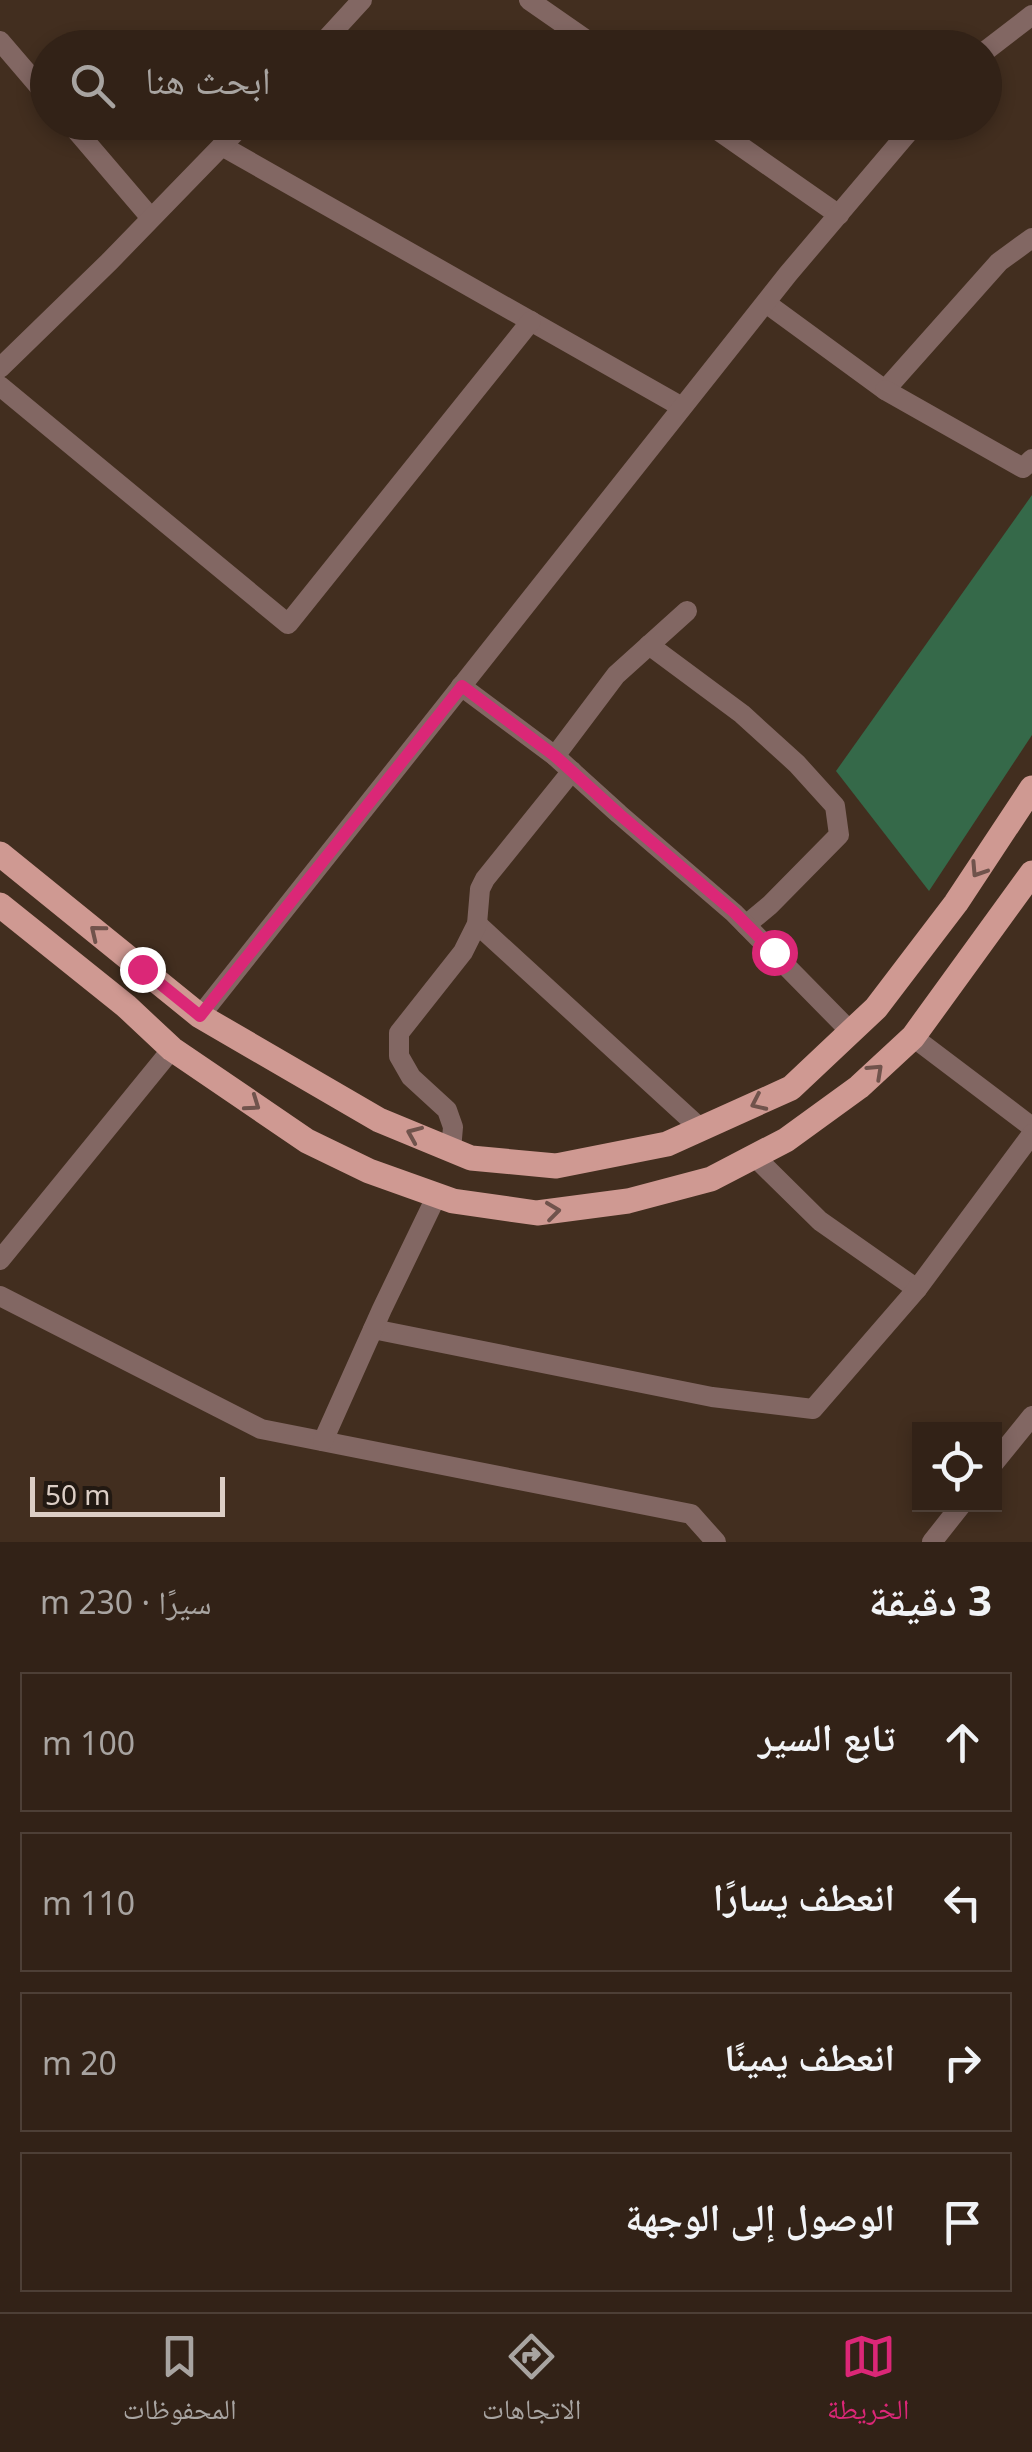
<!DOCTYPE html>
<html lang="ar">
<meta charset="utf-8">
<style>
body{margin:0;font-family:"Noto Sans","Noto Naskh Arabic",sans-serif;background:#3d2f24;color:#f1f3f6;direction:rtl}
.controls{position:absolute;right:30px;bottom:30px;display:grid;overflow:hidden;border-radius:0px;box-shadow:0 5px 15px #0003}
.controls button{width:90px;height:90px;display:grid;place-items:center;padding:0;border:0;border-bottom:2px solid #4d3f36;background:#322217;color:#f1f3f6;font:50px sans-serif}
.scale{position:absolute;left:30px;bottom:25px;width:195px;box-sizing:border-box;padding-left:10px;border:5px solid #dccec5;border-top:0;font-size:28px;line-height:35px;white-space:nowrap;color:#dccec5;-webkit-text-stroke:8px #221912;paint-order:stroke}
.stop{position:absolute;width:30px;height:30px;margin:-22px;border:8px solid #db2777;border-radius:50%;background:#fff}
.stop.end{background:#db2777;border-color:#fff;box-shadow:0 2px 10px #0008}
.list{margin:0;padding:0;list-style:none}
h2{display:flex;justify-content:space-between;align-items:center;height:130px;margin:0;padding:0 40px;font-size:42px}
h2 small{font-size:32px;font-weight:400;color:#a8a4a1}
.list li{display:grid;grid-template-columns:65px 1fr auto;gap:30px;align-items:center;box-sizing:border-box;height:140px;margin:0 20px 20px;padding:0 20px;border:2px solid #4d3f36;border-radius:0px}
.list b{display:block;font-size:38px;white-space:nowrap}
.list em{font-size:32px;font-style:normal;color:#a8a4a1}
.icon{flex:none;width:55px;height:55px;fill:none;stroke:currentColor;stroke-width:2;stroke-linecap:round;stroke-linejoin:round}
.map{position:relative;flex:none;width:1032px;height:1542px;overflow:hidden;direction:ltr}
.search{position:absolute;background:#322217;box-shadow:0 5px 15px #0003;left:30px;right:30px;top:30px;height:110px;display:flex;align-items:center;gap:25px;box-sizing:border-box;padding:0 35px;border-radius:55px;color:#a8a4a1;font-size:38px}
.sheet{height:770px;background:#322217}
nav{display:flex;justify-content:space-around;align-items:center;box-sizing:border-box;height:140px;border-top:2px solid #4d3f36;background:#322217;font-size:28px;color:#a8a4a1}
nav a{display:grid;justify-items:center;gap:5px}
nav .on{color:#db2777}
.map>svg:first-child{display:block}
.forest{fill:#356949}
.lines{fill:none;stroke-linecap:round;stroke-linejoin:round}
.minor{stroke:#826763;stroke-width:20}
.primary{stroke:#cf9992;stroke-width:25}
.oneway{stroke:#70534c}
.route{stroke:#db2777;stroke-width:12}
</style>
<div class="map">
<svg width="1032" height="1542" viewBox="0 0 1032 1542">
<rect width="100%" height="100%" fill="#422e1f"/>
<polygon class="forest" points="1032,495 1032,735 929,891 836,771"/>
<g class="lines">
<g class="minor">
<polyline points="529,0 598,48"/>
<polyline points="0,41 48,97"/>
<polyline points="318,48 362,0"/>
<polyline points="984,52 1032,15"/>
<polyline points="69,122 151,218"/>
<polyline points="706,122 839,215"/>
<polyline points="222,146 682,407"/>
<polyline points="766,303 885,390 999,262 1032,238"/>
<polyline points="0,368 110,261 245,122"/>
<polyline points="0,386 288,624 531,321"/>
<polyline points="885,390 1023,468 1032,459"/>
<polyline points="649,645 742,714 797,764 835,806 839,835 770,905 746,925"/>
<polyline points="461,686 555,756 619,814 734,913 851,1032"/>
<polyline points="555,756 616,675 687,611"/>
<polyline points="477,924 701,1129"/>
<polyline points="200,1016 788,274 917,122"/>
<polyline points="913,1037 1032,1127"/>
<polyline points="451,1150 453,1127 447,1110 411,1077 399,1056 399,1033 463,952 477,924 480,889 485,879 572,771"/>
<polyline points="754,1156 820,1221 917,1289"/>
<polyline points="0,1260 172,1049"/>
<polyline points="0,1296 261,1429 691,1514 716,1542"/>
<polyline points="373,1329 712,1397 813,1409 917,1289 1032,1134"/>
<polyline points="323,1441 382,1309 437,1195"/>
<polyline points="994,1463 1032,1416"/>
<polyline points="932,1542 962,1504"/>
</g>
<g class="primary">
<polyline points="0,854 200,1016 379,1120 471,1158 556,1166 667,1144 791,1088 876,1008 956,903 1032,788"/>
<polyline points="0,905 126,1006 172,1049 307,1141 369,1171 453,1201 537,1213 628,1201 711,1179 786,1140 859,1087 913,1037 1032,873"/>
</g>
</g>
<defs><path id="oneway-chevron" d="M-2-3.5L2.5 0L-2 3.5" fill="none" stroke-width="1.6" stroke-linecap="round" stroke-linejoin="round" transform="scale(2.5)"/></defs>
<g class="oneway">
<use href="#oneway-chevron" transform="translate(978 870) rotate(123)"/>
<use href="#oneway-chevron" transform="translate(97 932) rotate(-141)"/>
<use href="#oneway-chevron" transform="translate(876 1071) rotate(-43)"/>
<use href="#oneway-chevron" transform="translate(758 1103) rotate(155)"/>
<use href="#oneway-chevron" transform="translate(253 1104) rotate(35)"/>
<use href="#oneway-chevron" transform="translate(414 1134) rotate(-157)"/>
<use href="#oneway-chevron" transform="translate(553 1211) rotate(-7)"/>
</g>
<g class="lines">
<polyline class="route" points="142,969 200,1016 462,686 555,756 619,814 734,912 774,952"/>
</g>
</svg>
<div class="controls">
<button><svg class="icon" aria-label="locate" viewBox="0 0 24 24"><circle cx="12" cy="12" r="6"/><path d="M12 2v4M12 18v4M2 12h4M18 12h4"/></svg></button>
</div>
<div class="scale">50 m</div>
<div class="stop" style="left:774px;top:952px"></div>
<div class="stop end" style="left:142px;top:969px"></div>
<div class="search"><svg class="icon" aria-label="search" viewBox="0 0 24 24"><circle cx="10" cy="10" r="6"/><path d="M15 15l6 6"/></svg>ابحث هنا</div>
</div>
<section class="sheet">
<h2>3 دقيقة<small>سيرًا · 230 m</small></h2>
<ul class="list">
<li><svg class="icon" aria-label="ahead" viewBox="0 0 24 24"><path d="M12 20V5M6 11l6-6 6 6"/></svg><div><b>تابع السير</b></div><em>100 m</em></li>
<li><svg class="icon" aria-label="left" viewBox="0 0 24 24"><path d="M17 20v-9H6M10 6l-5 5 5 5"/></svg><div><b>انعطف يسارًا</b></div><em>110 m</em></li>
<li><svg class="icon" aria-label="right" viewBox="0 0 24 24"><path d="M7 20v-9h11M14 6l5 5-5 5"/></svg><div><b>انعطف يمينًا</b></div><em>20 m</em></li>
<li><svg class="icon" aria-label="arrive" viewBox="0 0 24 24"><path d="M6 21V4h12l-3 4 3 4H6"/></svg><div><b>الوصول إلى الوجهة</b></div></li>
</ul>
</section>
<nav>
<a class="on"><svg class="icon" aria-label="map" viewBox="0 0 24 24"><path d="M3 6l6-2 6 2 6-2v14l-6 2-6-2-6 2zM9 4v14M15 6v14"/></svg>الخريطة</a>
<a><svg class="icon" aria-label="directions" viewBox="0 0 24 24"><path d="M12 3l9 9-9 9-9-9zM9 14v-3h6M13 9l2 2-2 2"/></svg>الاتجاهات</a>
<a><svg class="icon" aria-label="saved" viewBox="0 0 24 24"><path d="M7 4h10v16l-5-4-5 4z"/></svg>المحفوظات</a>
</nav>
